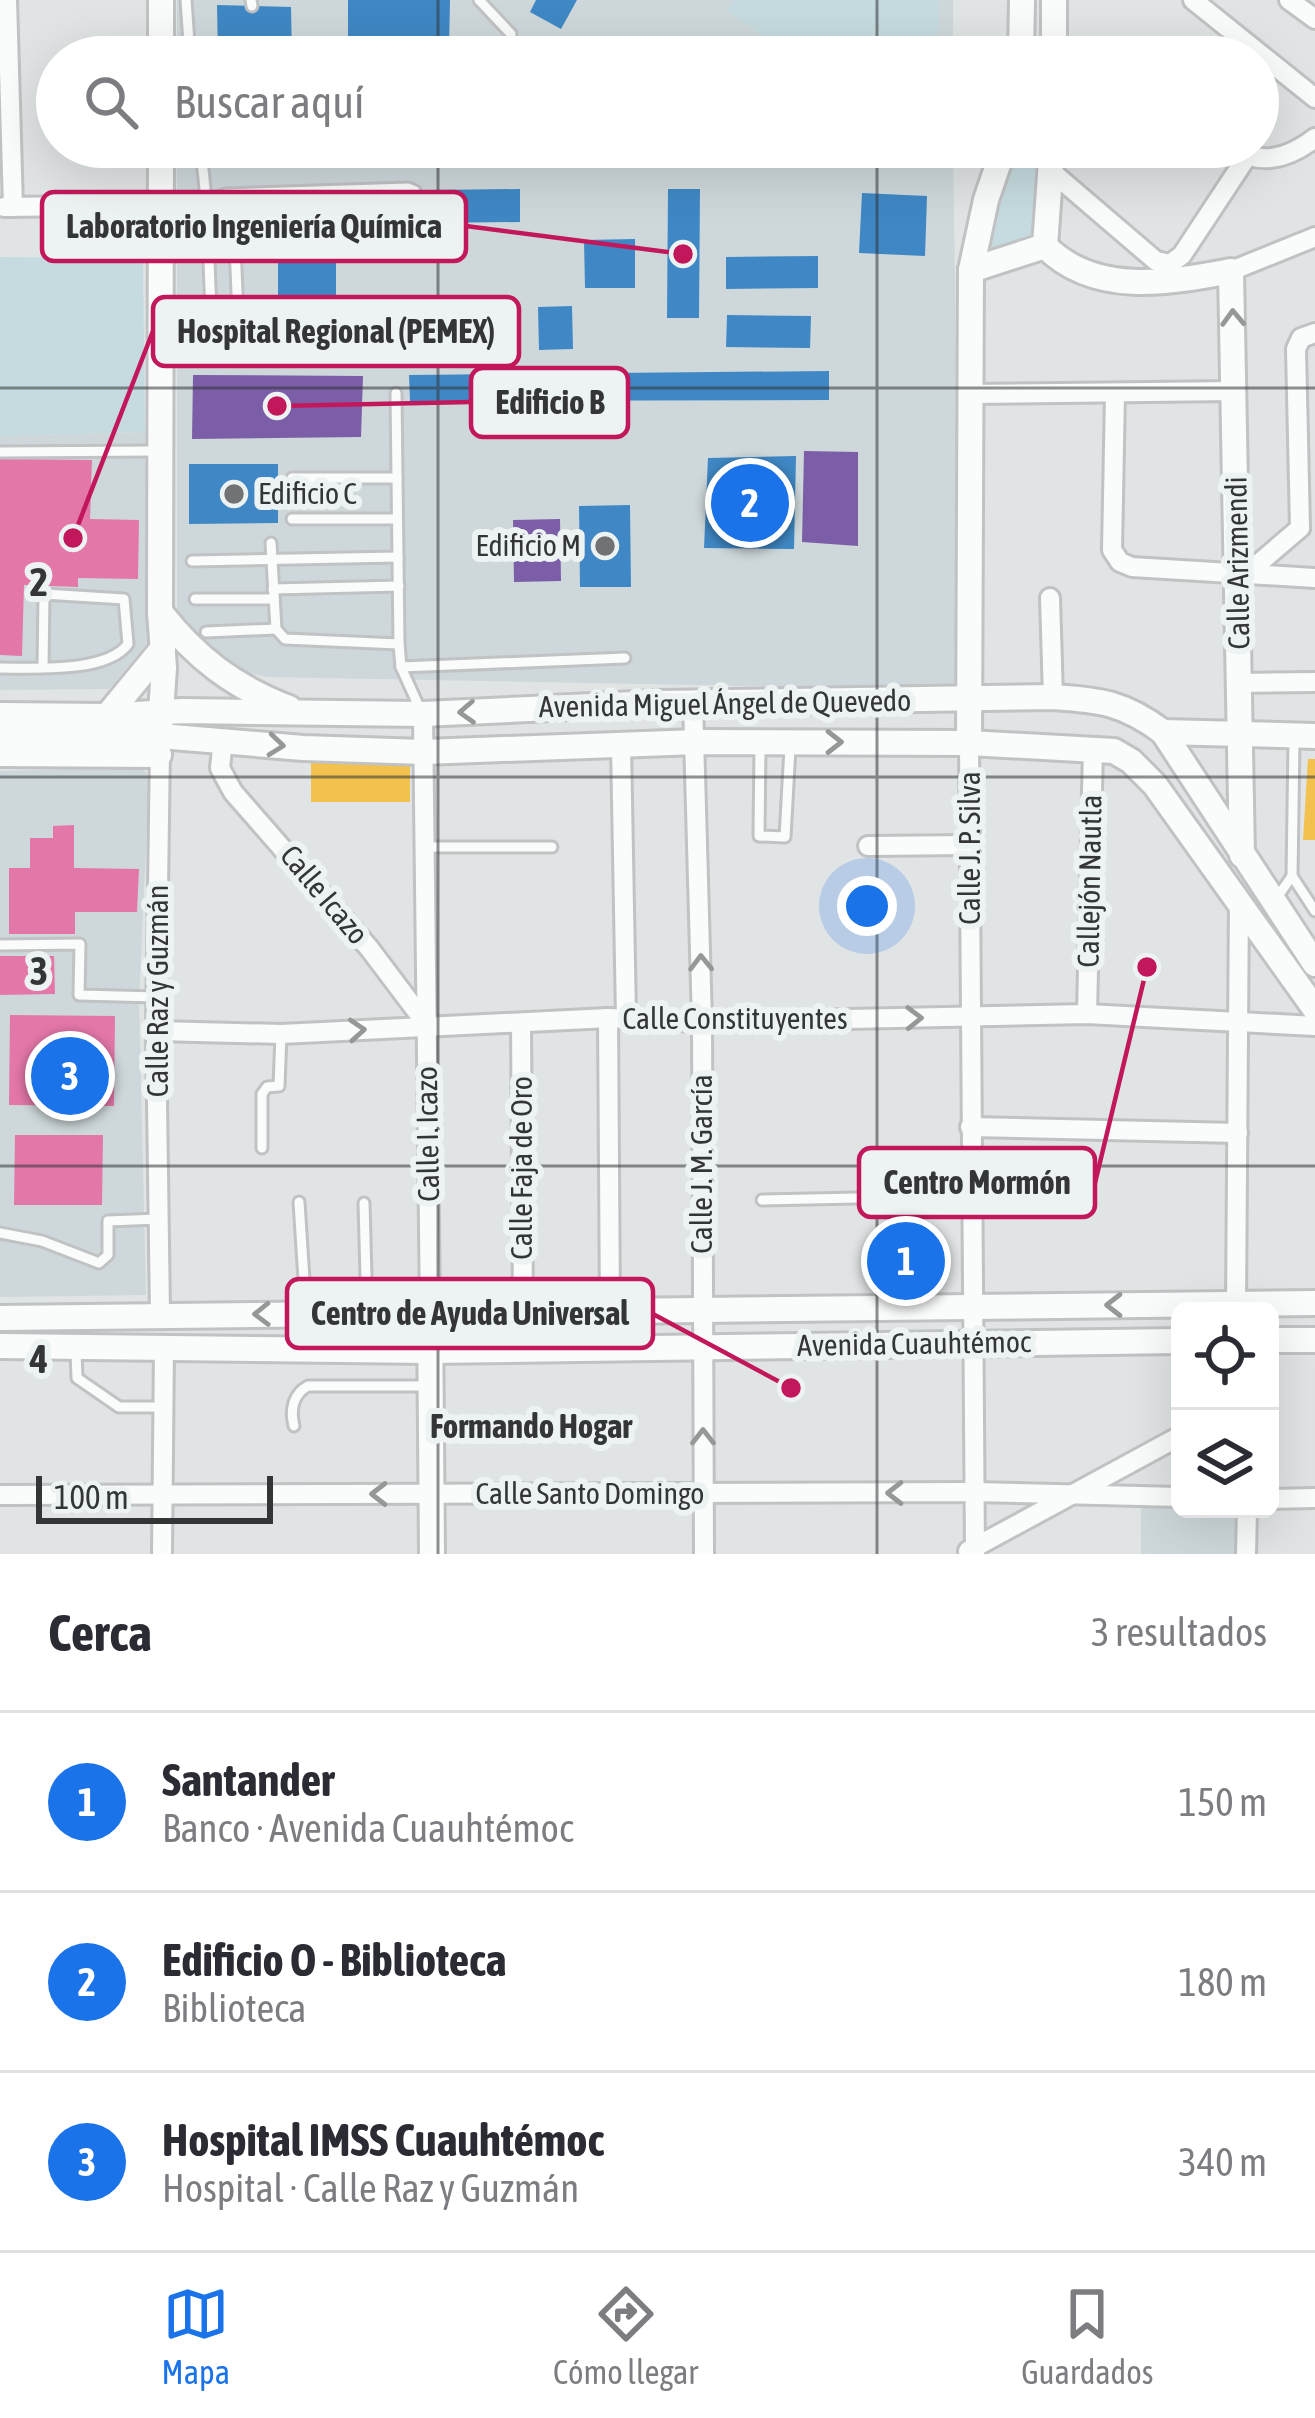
<!DOCTYPE html>
<html lang="es">
<meta charset="utf-8">
<style>
body{margin:0;font-family:"Asap Condensed",sans-serif;background:#f2f2f3;color:#2b2b33}
.controls{position:absolute;right:36px;bottom:36px;display:grid;overflow:hidden;border-radius:18px;box-shadow:0 12px 48px #0002}
.controls button{width:108px;height:108px;display:grid;place-items:center;padding:0;border:0;border-bottom:3px solid #e1e1e2;background:#fff;color:#2b2b33;font:60px sans-serif}
.scale{position:absolute;left:36px;bottom:30px;width:237px;box-sizing:border-box;padding-left:12px;border:6px solid #333536;border-top:0;font-size:33px;line-height:42px;white-space:nowrap;color:#333536;-webkit-text-stroke:9px #edf2f3;paint-order:stroke}
.you{position:absolute;left:867px;top:906px;width:42px;height:42px;margin:-30px;border:9px solid #fff;border-radius:50%;background:#1a73e8;box-shadow:0 0 0 18px #1a73e833}
.badge{display:grid;place-items:center;width:78px;height:78px;border-radius:50%;background:#1a73e8;color:#fff;font-size:39px;font-weight:700}
.pin{position:absolute;translate:-50% -50%;border:6px solid #fff;box-shadow:0 3px 12px #0006}
.list{margin:0;padding:0;list-style:none}
h2{display:flex;justify-content:space-between;align-items:center;height:156px;margin:0;padding:0 48px;font-size:51px}
h2 small{font-size:39px;font-weight:400;color:#7c7c81}
.list li{display:grid;grid-template-columns:78px 1fr auto;gap:36px;align-items:center;box-sizing:border-box;height:180px;padding:0 48px;border-top:3px solid #e1e1e2}
.list b{display:block;font-size:45px;white-space:nowrap}
.list p{margin:0;font-size:39px;white-space:nowrap;color:#7c7c81}
.list em{font-size:39px;font-style:normal;color:#7c7c81}
.icon{flex:none;width:66px;height:66px;fill:none;stroke:currentColor;stroke-width:2;stroke-linecap:round;stroke-linejoin:round}
.map{position:relative;flex:none;width:1315px;height:1554px;overflow:hidden}
.search{position:absolute;background:#fff;box-shadow:0 12px 48px #0002;left:36px;right:36px;top:36px;height:132px;display:flex;align-items:center;gap:30px;box-sizing:border-box;padding:0 42px;border-radius:66px;color:#7c7c81;font-size:45px}
.sheet{height:696px;background:#fff}
nav{display:flex;justify-content:space-around;align-items:center;box-sizing:border-box;height:168px;border-top:3px solid #e1e1e2;background:#fff;font-size:33px;color:#7c7c81}
nav a{display:grid;justify-items:center;gap:6px}
nav .on{color:#1a73e8}
.map>svg:first-child{display:block}
.built{fill:#ced8da}
.green{fill:#c6dbdf}
.homes{fill:#f2c14e}
.offices{fill:#7b5ea7}
.schools{fill:#3f88c5}
.health{fill:#e377a8}
.lines{fill:none;stroke-linecap:round;stroke-linejoin:round}
.lane-casing{stroke:#c0c2c4;stroke-width:15}
.street-casing{stroke:#c0c2c4;stroke-width:24}
.secondary-casing{stroke:#c0c2c4;stroke-width:30}
.lane{stroke:#fafbfb;stroke-width:9}
.street{stroke:#fafbfb;stroke-width:18}
.secondary{stroke:#fafbfb;stroke-width:24}
.oneway{stroke:#969898}
.grid{fill:none;stroke:#333536;stroke-width:3;stroke-opacity:0.55}
.poi-dot{fill:#707273;stroke:#edf2f3;stroke-width:4.5}
.labels{text-anchor:middle;stroke-width:12;stroke-linejoin:round;paint-order:stroke}
.poi-label{font-size:30px;fill:#333536;stroke:#edf2f3;text-anchor:start}
.street-label{font-size:30px;fill:#333536;stroke:#edf2f3}
.neighbourhood-label{font-size:33px;font-weight:bold;fill:#333536;stroke:#edf2f3}
.grid-label{font-size:39px;text-anchor:middle;font-weight:bold;fill:#333536;stroke:#edf2f3;stroke-width:12;stroke-linejoin:round;paint-order:stroke}
.leader{fill:none;stroke:#c2185b;stroke-width:4.5}
.callout-dot{fill:#c2185b;stroke:#edf2f3;stroke-width:4.5}
.callout{fill:#edf2f3;stroke:#c2185b;stroke-width:4.5}
.callout-label{font-size:33px;text-anchor:middle;font-weight:bold;fill:#333536}
</style>
<div class="map">
<svg width="1315" height="1554" viewBox="0 0 1315 1554">
<rect width="100%" height="100%" fill="#e0e4e5"/>
<g class="built">
<rect x="177" y="0" width="776" height="57"/>
<polygon points="177,147 953,147 961,690 267,677 233,670 203,650 177,613"/>
<polygon points="145,432 149,641 109,689 0,690 0,436"/>
<polygon points="139,767 146,772 149,783 139,1001 146,1295 0,1297 0,771"/>
<polygon points="1141,1506 1238,1509 1237,1554 1141,1554"/>
</g>
<g class="green">
<polygon points="734,0 938,0 939,29 933,57 792,57 726,10"/>
<polygon points="1016,151 1040,151 1039,209 1029,241 984,262"/>
<polygon points="0,257 143,259 145,432 0,436"/>
</g>
<g class="homes">
<polygon points="1308,759 1315,759 1315,840 1303,840"/>
<polygon points="311,761 410,762 410,802 311,802"/>
</g>
<g class="offices">
<polygon points="193,375 363,376 361,437 192,439"/>
<polygon points="804,451 858,452 858,546 802,542"/>
<polygon points="560,519 561,581 514,582 513,520"/>
</g>
<g class="schools">
<polygon points="348,0 450,0 449,50 348,50"/>
<polygon points="536,0 577,0 561,29 530,12"/>
<polygon points="217,5 291,7 292,57 218,57"/>
<polygon points="670,147 851,147 851,165 670,163"/>
<polygon points="520,189 520,222 433,223 433,190"/>
<polygon points="668,189 700,189 699,318 667,318"/>
<polygon points="862,193 927,196 925,256 859,253"/>
<polygon points="336,217 336,302 278,302 278,218"/>
<polygon points="635,239 635,288 585,288 584,240"/>
<polygon points="818,256 818,288 726,289 726,257"/>
<polygon points="572,306 573,349 539,350 538,307"/>
<rect x="497" y="308" width="23" height="36"/>
<polygon points="727,315 811,316 810,348 726,347"/>
<polygon points="829,371 829,400 410,401 409,375"/>
<polygon points="796,456 794,549 704,548 708,458"/>
<polygon points="189,464 278,464 278,523 189,524"/>
<polygon points="630,505 631,587 580,587 579,506"/>
</g>
<g class="health">
<polygon points="0,459 92,460 90,519 139,520 138,579 78,578 78,587 24,585 22,656 0,655"/>
<polygon points="74,825 74,868 139,869 137,912 75,912 75,934 9,934 9,868 30,868 30,838 53,838 53,826"/>
<polygon points="0,956 54,956 55,994 0,995"/>
<polygon points="10,1015 115,1016 114,1106 9,1105"/>
<polygon points="15,1135 103,1135 102,1205 14,1205"/>
</g>
<g class="lines">
<g class="lane-casing">
<g id="lane">
<polyline points="186,0 189,43 194,57"/>
<polyline points="251,0 252,6"/>
<polyline points="479,0 511,34"/>
<path d="M200,147C210,211 208,279 213,344L221,350L234,349L239,340L235,245L231,238L205,236"/>
<polyline points="164,230 205,202 225,194 408,188 415,191 417,202 411,211 361,214 339,191"/>
<polyline points="396,393 399,644 401,667 420,709"/>
<polyline points="0,452 155,451"/>
<polyline points="292,478 397,478"/>
<polyline points="292,519 397,519"/>
<polyline points="271,543 276,629 285,639 399,644"/>
<polyline points="192,561 398,557"/>
<polyline points="273,589 399,586"/>
<polyline points="195,599 274,599"/>
<polyline points="206,632 276,629"/>
<polyline points="401,667 625,658"/>
<path d="M0,668C34,668 107,673 128,644L124,599L44,594L43,668"/>
<polyline points="760,746 759,836 785,837 790,748"/>
<polyline points="425,847 552,847"/>
<polyline points="1292,876 1315,911"/>
<polyline points="1276,899 1292,876 1294,741"/>
<polyline points="0,945 80,944 79,995 157,997"/>
<polyline points="262,1148 262,1094 267,1087 279,1086 281,1034"/>
<polyline points="762,1200 905,1197 928,1177 939,1176 971,1192"/>
<polyline points="299,1202 306,1311"/>
<polyline points="364,1203 367,1313"/>
<polyline points="0,1233 42,1241 99,1263 108,1255 108,1221 158,1219"/>
<polyline points="76,1352 77,1378 119,1407 163,1407"/>
<path d="M294,1426C290,1410 293,1394 308,1386H429"/>
</g>
</g>
<g class="street-casing">
<g id="street">
<polyline points="7,0 13,207"/>
<polyline points="1193,0 1315,98"/>
<polyline points="1289,0 1315,19"/>
<polyline points="978,49 1021,50"/>
<path d="M1226,147C1260,165 1285,161 1315,138"/>
<polyline points="1052,172 1156,261 1170,264 1182,255 1246,158"/>
<polyline points="4,207 161,205"/>
<polyline points="1231,271 1315,237"/>
<polyline points="970,394 1235,391"/>
<polyline points="1115,394 1112,550 1120,562 1132,567 1315,578"/>
<polyline points="1300,528 1296,349 1301,338 1315,333"/>
<polyline points="1242,573 1258,564 1300,528"/>
<polyline points="1050,598 1053,697"/>
<polyline points="1240,683 1315,682"/>
<polyline points="693,702 702,1022 704,1554"/>
<polyline points="423,714 430,1312"/>
<polyline points="223,740 220,768 233,792 369,948 427,1025"/>
<polyline points="969,743 975,1554"/>
<polyline points="621,745 626,1018"/>
<polyline points="160,747 156,1031 160,1314"/>
<polyline points="868,846 969,845"/>
<polyline points="1239,899 1236,1305 1243,1311"/>
<polyline points="1087,1014 1093,747"/>
<polyline points="608,1018 610,1311"/>
<polyline points="521,1024 523,1312"/>
<polyline points="156,1031 281,1034 608,1018 702,1022 1087,1014 1315,1026"/>
<polyline points="970,1127 1238,1133"/>
<polyline points="0,1495 974,1492 1180,1497"/>
<polyline points="1270,1499 1315,1498"/>
<polyline points="968,1551 1180,1436"/>
<polyline points="162,1554 164,1347"/>
<polyline points="1246,1554 1247,1509"/>
</g>
</g>
<g class="secondary-casing">
<g id="secondary">
<polyline points="161,0 161,57"/>
<polyline points="1054,0 1054,57"/>
<polyline points="1021,57 1022,0"/>
<path d="M1045,246C1094,296 1168,283 1231,271L1242,855"/>
<polyline points="1045,246 1052,147"/>
<polyline points="971,270 1045,246"/>
<path d="M160,612C196,658 234,687 289,708"/>
<path d="M0,715L107,716L182,711L423,714L657,703L1053,697C1101,700 1124,703 1163,732L1315,964"/>
<polyline points="107,716 163,648"/>
<polyline points="160,727 164,668 160,612 161,147"/>
<polyline points="1163,732 1315,736"/>
<polyline points="0,734 160,736 303,748 424,752 697,742 969,743 1114,751 1131,761 1155,785 1315,1009"/>
<polyline points="969,743 971,270 986,200 1004,147"/>
<polyline points="0,754 159,755"/>
<polyline points="430,1312 432,1554"/>
<polyline points="0,1318 1315,1303"/>
<polyline points="1270,1340 1315,1340"/>
<polyline points="0,1346 429,1351 1180,1341"/>
</g>
</g>
<use href="#lane" class="lane"/>
<use href="#street" class="street"/>
<use href="#secondary" class="secondary"/>
</g>
<defs><path id="oneway-chevron" d="M-2-3.5L2.5 0L-2 3.5" fill="none" stroke-width="1.6" stroke-linecap="round" stroke-linejoin="round" transform="scale(3)"/></defs>
<g class="oneway">
<use href="#oneway-chevron" transform="translate(1233 318) rotate(-92)"/>
<use href="#oneway-chevron" transform="translate(467 712) rotate(177)"/>
<use href="#oneway-chevron" transform="translate(834 742)"/>
<use href="#oneway-chevron" transform="translate(276 745) rotate(6)"/>
<use href="#oneway-chevron" transform="translate(701 963) rotate(-91)"/>
<use href="#oneway-chevron" transform="translate(914 1018) rotate(-1)"/>
<use href="#oneway-chevron" transform="translate(357 1030) rotate(-4)"/>
<use href="#oneway-chevron" transform="translate(1114 1305) rotate(-180)"/>
<use href="#oneway-chevron" transform="translate(262 1314) rotate(179)"/>
<use href="#oneway-chevron" transform="translate(703 1437) rotate(-90)"/>
<use href="#oneway-chevron" transform="translate(895 1493) rotate(180)"/>
<use href="#oneway-chevron" transform="translate(379 1494) rotate(-180)"/>
</g>
<path class="grid" d="M438,0V57M877,0V57M438,147V1554M877,147V1554M0,388H1315M0,777H1315M0,1166H1315"/>
<g class="poi-dot">
<circle cx="234" cy="494" r="12"/>
<circle cx="605" cy="546" r="12"/>
</g>
<g class="labels">
<g class="poi-label">
<text x="258" y="504">Edificio C</text>
<text x="581" y="556" text-anchor="end">Edificio M</text>
</g>
<g class="street-label">
<text transform="translate(1238 563) rotate(-91)" y="10">Calle Arizmendi</text>
<text transform="translate(725 704) rotate(-1)" y="10">Avenida Miguel Ángel de Quevedo</text>
<text transform="translate(970 848) rotate(-90)" y="10">Calle J. P. Silva</text>
<text transform="translate(1090 881) rotate(-89)" y="10">Callejón Nautla</text>
<text transform="translate(324 895) rotate(50)" y="10">Calle Icazo</text>
<text transform="translate(158 991) rotate(-90)" y="10">Calle Raz y Guzmán</text>
<text x="735" y="1029">Calle Constituyentes</text>
<text transform="translate(428 1134) rotate(-91)" y="10">Calle I. Icazo</text>
<text transform="translate(702 1164) rotate(-90)" y="10">Calle J. M. García</text>
<text transform="translate(522 1168) rotate(-90)" y="10">Calle Faja de Oro</text>
<text transform="translate(914 1344) rotate(-1)" y="10">Avenida Cuauhtémoc</text>
<text x="590" y="1504">Calle Santo Domingo</text>
</g>
<g class="neighbourhood-label">
<text x="531" y="1438">Formando Hogar</text>
</g>
</g>
<g class="grid-label">
<text x="39" y="596">2</text>
<text x="39" y="985">3</text>
<text x="39" y="1373">4</text>
</g>
<path class="leader" d="M683 254L466 226M73 538L153 331M277 406L471 402M1147 967L1095 1183M791 1388L653 1314"/>
<g class="callout-dot">
<circle cx="683" cy="254" r="12"/>
<circle cx="73" cy="538" r="12"/>
<circle cx="277" cy="406" r="12"/>
<circle cx="1147" cy="967" r="12"/>
<circle cx="791" cy="1388" r="12"/>
</g>
<g class="callout">
<rect x="42" y="192" width="424" height="69" rx="12"/>
<rect x="153" y="297" width="366" height="69" rx="12"/>
<rect x="471" y="368" width="157" height="69" rx="12"/>
<rect x="859" y="1148" width="236" height="69" rx="12"/>
<rect x="287" y="1279" width="366" height="69" rx="12"/>
</g>
<g class="callout-label">
<text x="254" y="238">Laboratorio Ingeniería Química</text>
<text x="336" y="343">Hospital Regional (PEMEX)</text>
<text x="550" y="414">Edificio B</text>
<text x="977" y="1194">Centro Mormón</text>
<text x="470" y="1325">Centro de Ayuda Universal</text>
</g>
</svg>
<div class="controls">
<button><svg class="icon" aria-label="locate" viewBox="0 0 24 24"><circle cx="12" cy="12" r="6"/><path d="M12 2v4M12 18v4M2 12h4M18 12h4"/></svg></button>
<button><svg class="icon" aria-label="layers" viewBox="0 0 24 24"><path d="M12 4l9 5-9 5-9-5zM3 14l9 5 9-5"/></svg></button>
</div>
<div class="scale">100 m</div>
<div class="you"></div>
<div class="pin badge" style="left:906px;top:1261px">1</div>
<div class="pin badge" style="left:750px;top:503px">2</div>
<div class="pin badge" style="left:70px;top:1076px">3</div>
<div class="search"><svg class="icon" aria-label="search" viewBox="0 0 24 24"><circle cx="10" cy="10" r="6"/><path d="M15 15l6 6"/></svg>Buscar aquí</div>
</div>
<section class="sheet">
<h2>Cerca<small>3 resultados</small></h2>
<ul class="list">
<li><span class="badge">1</span><div><b>Santander</b><p>Banco · Avenida Cuauhtémoc</p></div><em>150 m</em></li>
<li><span class="badge">2</span><div><b>Edificio O - Biblioteca</b><p>Biblioteca</p></div><em>180 m</em></li>
<li><span class="badge">3</span><div><b>Hospital IMSS Cuauhtémoc</b><p>Hospital · Calle Raz y Guzmán</p></div><em>340 m</em></li>
</ul>
</section>
<nav>
<a class="on"><svg class="icon" aria-label="map" viewBox="0 0 24 24"><path d="M3 6l6-2 6 2 6-2v14l-6 2-6-2-6 2zM9 4v14M15 6v14"/></svg>Mapa</a>
<a><svg class="icon" aria-label="directions" viewBox="0 0 24 24"><path d="M12 3l9 9-9 9-9-9zM9 14v-3h6M13 9l2 2-2 2"/></svg>Cómo llegar</a>
<a><svg class="icon" aria-label="saved" viewBox="0 0 24 24"><path d="M7 4h10v16l-5-4-5 4z"/></svg>Guardados</a>
</nav>
